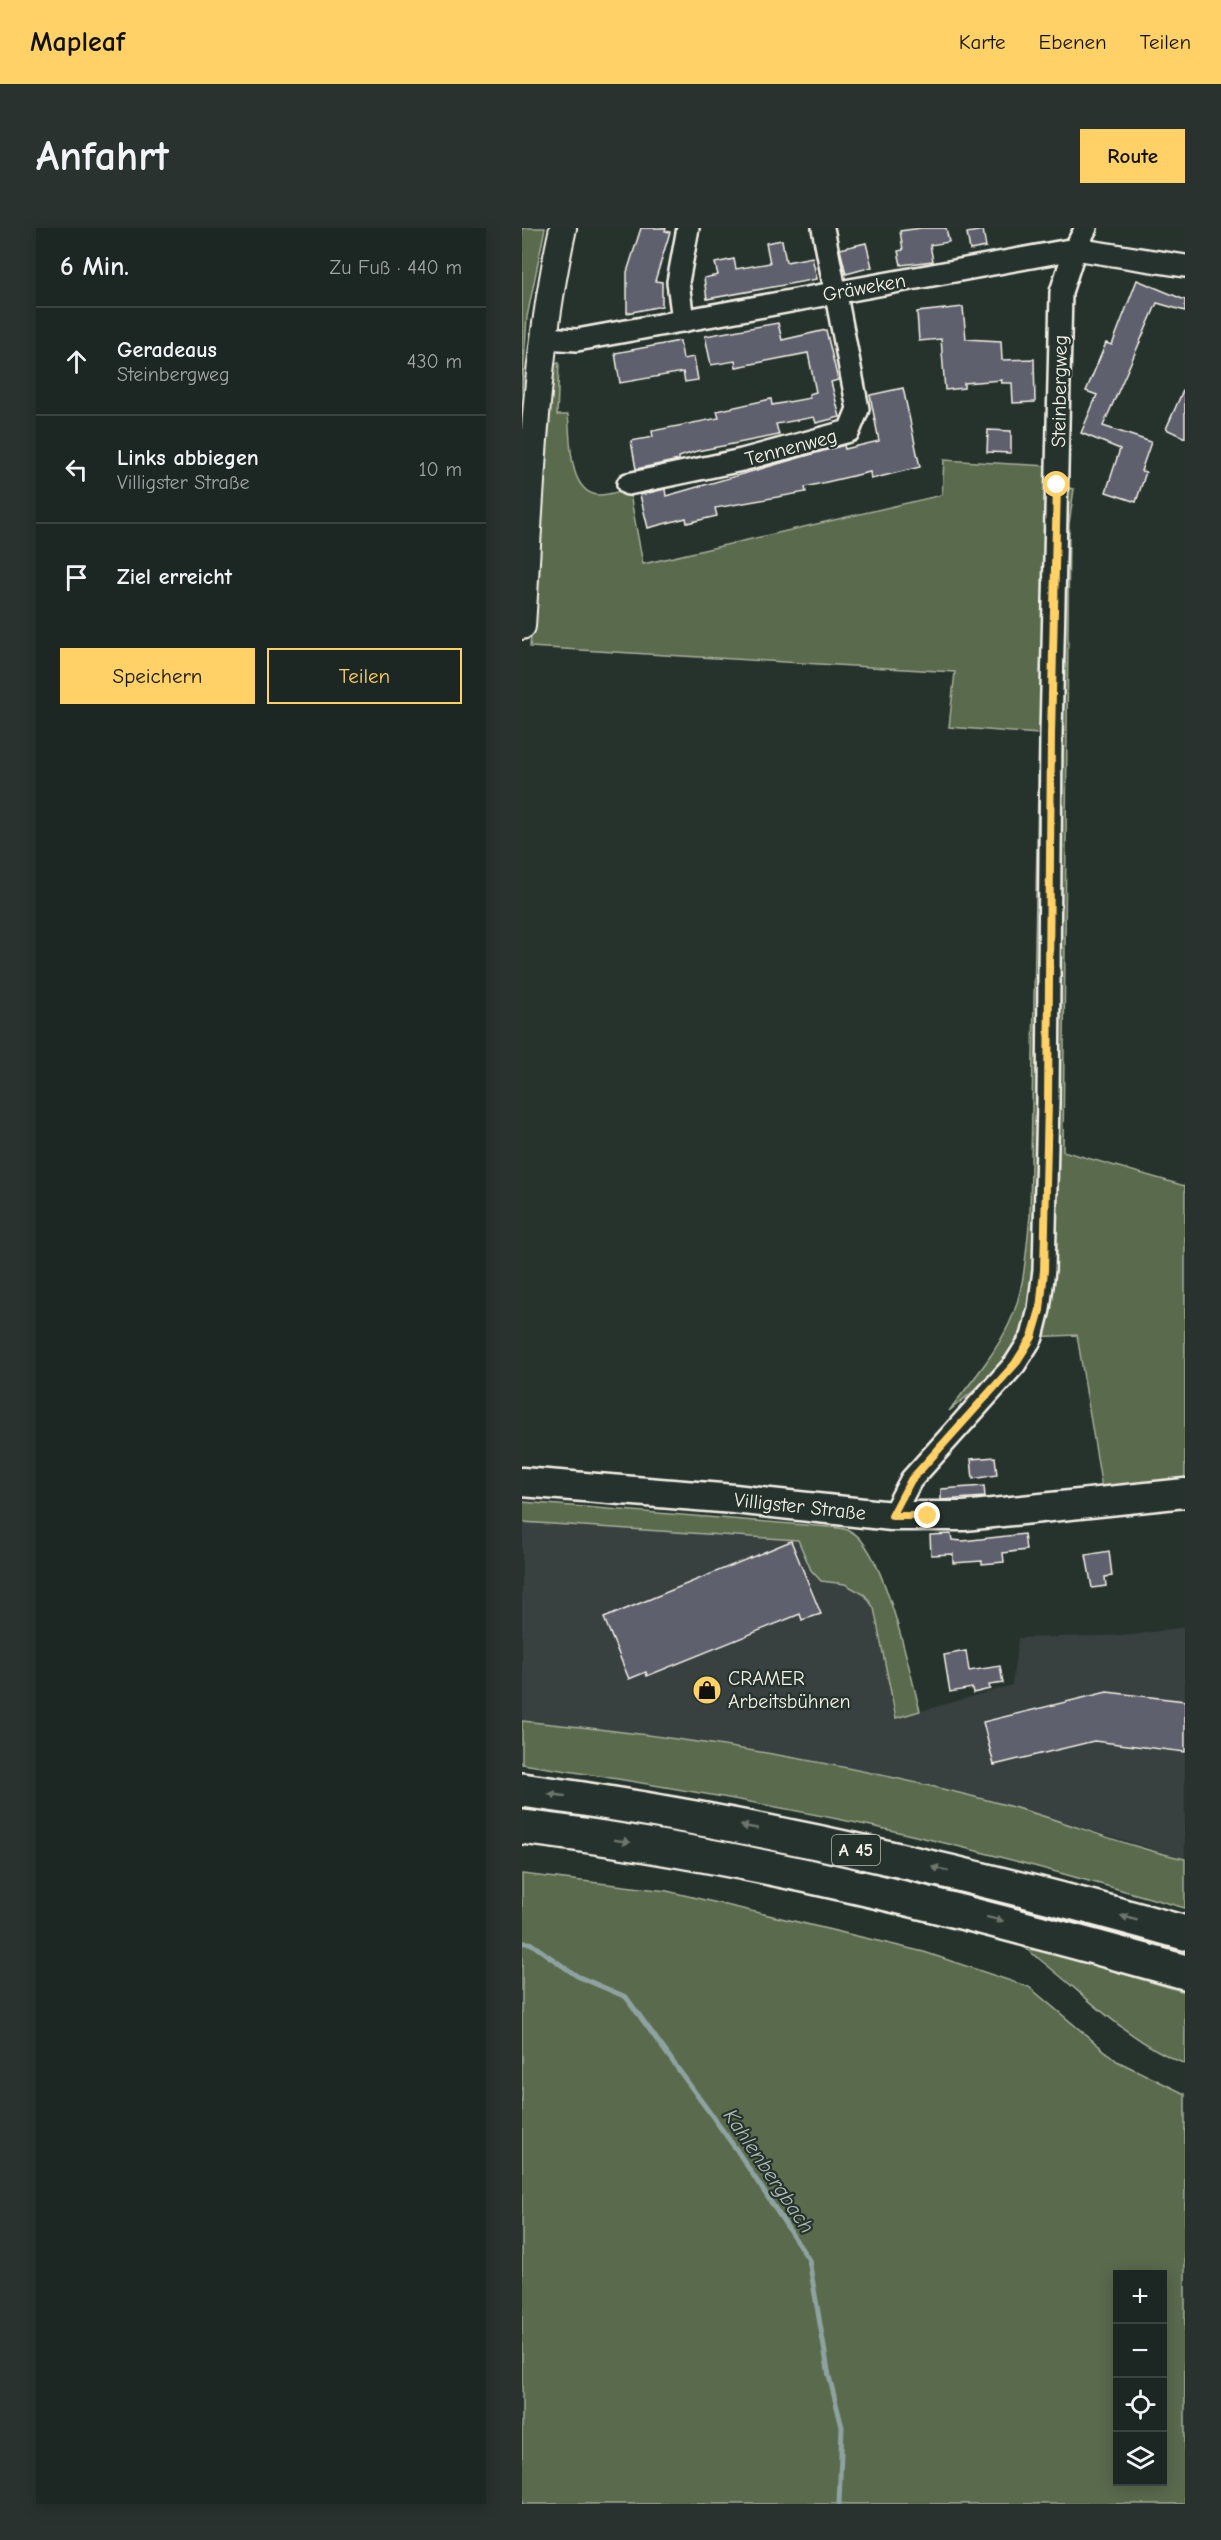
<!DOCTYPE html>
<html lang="de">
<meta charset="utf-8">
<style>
body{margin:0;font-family:"Comic Neue",sans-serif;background:#29322f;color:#f1f3f6}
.controls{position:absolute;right:18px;bottom:18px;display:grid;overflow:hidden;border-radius:0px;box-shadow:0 3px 15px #0003}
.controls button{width:54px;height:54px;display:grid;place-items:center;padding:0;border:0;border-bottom:2px solid #3a4340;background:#1c2622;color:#f1f3f6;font:30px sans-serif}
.stop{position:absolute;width:18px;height:18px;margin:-14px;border:4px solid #ffd166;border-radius:50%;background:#fff}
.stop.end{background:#ffd166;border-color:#fff;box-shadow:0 2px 6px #0008}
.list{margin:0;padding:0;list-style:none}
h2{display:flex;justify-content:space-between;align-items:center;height:78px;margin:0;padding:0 24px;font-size:26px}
h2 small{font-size:20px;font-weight:400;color:#a0a5a5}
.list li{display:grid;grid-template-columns:39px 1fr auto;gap:18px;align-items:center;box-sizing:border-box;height:108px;padding:0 24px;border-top:2px solid #3a4340}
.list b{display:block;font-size:22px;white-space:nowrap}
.list p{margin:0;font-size:20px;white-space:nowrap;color:#a0a5a5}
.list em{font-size:20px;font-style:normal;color:#a0a5a5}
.actions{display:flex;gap:12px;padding:18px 24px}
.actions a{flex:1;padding:14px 0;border:2px solid #ffd166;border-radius:0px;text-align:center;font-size:21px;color:#ffd166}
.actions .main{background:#ffd166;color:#111}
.icon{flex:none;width:33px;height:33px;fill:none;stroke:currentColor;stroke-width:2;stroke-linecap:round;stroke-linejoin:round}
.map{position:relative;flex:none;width:663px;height:2276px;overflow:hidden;border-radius:0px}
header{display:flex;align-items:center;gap:36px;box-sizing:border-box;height:84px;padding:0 30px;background:#ffd166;color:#111}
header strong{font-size:28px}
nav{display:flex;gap:33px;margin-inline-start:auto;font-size:21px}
.intro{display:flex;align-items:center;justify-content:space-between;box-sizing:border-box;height:144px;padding:0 36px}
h1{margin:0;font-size:42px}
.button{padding:15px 27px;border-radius:0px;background:#ffd166;color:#111;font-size:21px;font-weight:700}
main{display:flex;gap:36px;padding:0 36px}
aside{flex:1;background:#1c2622;border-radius:0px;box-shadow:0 3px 15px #0003}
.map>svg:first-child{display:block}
.built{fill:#374040}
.green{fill:#5a6b4d;stroke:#a7ae9a;stroke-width:1.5;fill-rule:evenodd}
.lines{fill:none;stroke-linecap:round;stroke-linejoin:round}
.stream{stroke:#8ea2a1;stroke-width:5}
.building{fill:#5f606d;stroke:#f4f1e8;stroke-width:1.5}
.minor-casing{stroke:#f4f1e8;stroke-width:26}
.tertiary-casing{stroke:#f4f1e8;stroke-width:30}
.secondary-casing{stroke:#f4f1e8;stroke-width:33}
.motorway-casing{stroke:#f4f1e8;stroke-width:38}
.minor{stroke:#26332d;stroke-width:21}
.tertiary{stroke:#26332d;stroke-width:26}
.secondary{stroke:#26332d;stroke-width:28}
.motorway{stroke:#26332d;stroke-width:33}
.oneway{fill:#6e766e}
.route{stroke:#ffd166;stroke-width:8}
.labels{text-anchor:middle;stroke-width:4.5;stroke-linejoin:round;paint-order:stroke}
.shield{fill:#26332d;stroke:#b6b8b0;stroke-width:1.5}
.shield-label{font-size:18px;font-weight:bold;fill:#f4f1e8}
.street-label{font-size:20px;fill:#f4f1e8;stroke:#26332d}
.poi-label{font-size:20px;fill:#f4f1e8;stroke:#26332d;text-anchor:start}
.water-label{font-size:21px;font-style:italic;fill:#b0bcb8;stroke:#26332d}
</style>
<header>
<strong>Mapleaf</strong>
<nav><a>Karte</a><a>Ebenen</a><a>Teilen</a></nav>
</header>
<div class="intro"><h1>Anfahrt</h1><a class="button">Route</a></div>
<main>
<aside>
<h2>6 Min.<small>Zu Fuß · 440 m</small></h2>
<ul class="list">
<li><svg class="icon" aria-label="ahead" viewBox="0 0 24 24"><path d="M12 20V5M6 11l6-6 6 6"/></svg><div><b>Geradeaus</b><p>Steinbergweg</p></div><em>430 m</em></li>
<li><svg class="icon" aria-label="left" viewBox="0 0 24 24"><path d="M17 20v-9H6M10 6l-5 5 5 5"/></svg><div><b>Links abbiegen</b><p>Villigster Straße</p></div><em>10 m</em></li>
<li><svg class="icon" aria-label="arrive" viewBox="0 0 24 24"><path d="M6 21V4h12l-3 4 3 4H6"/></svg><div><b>Ziel erreicht</b></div></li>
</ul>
<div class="actions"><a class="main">Speichern</a><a>Teilen</a></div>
</aside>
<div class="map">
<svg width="663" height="2276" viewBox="0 0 663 2276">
<rect width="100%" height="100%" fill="#26332d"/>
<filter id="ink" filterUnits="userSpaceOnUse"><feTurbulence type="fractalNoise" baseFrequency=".0167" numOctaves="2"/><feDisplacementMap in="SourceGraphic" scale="12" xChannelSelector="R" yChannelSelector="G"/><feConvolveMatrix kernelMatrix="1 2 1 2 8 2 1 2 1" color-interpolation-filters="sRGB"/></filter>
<g filter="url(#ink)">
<polygon class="built" points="0,1294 276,1312 289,1342 299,1353 322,1356 344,1367 352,1380 375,1490 490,1457 496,1410 610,1407 663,1399 663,1631 481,1576 326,1540 65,1499 0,1493"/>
<g class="green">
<polygon points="0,0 23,0 5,89 0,166"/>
<path d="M37,135L35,187H46C49,209 45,262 75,267C84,268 98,263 107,261L121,336L420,267L422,232L527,238L514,1050C510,1066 508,1084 503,1100C492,1135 453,1161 427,1183C448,1155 472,1128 487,1096C503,1063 504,1023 508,988L517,506L427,499L433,444L8,419L30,144L33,136Z"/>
<polygon points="538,258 552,261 547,296 541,923 663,958 663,1265 582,1273 555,1107 510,1109"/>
<path d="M0,1274L307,1299C314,1300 324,1300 330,1304C363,1323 388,1445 398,1483L374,1490L352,1380L343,1367L323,1356L299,1353L289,1342L276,1312L0,1294Z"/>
<path d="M0,1493C161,1508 323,1534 480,1576C541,1592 601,1618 663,1631V1680C561,1651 458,1622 354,1599C237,1574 119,1554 0,1536Z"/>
<path d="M0,1646L145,1663L402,1724L507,1759L595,1833L663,1866V2276H0ZM596,2046H640V2254H596Z"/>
<path d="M496,1715L663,1764V1836C598,1810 553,1755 496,1715Z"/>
</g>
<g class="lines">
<polyline class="stream" points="0,1715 8,1715 55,1748 104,1769 214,1921 287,2032 307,2148 320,2199 317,2276"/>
</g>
<g class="building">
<polygon points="119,0 144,0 143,3 148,4 133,53 140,54 140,78 105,85 105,44"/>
<polygon points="399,0 424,0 427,14 408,17 411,33 379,37 376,23 381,22 378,3"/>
<polygon points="461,2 464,19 448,22 445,5"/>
<polygon points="260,12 264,34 290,29 295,51 185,71 182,50 196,47 193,35 212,31 214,41 248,35 244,15"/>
<polygon points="344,15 350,39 324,46 318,21"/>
<polygon points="615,52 663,72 663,83 635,75 581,198 629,214 619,243 624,244 614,274 584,264 598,221 559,205 575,167 564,163 584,115 590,117"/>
<polygon points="441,79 444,111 479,113 480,132 512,131 513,174 491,175 490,155 479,155 480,152 442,155 442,160 423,162 419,111 397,113 395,84"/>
<polygon points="256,95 260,112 304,102 316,152 309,154 318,189 294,195 292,189 254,196 257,207 175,223 157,229 157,232 114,241 109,213 131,209 130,203 197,190 195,183 249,171 250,177 288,170 287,166 294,164 286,125 214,139 213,133 189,137 183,108"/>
<polygon points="158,113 161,131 172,129 176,152 163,154 161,144 98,155 93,125"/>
<polygon points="663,158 663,210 644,201"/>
<polygon points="381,160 398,239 349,251 348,244 283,259 284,264 193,280 195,288 165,295 164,290 126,300 118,267 143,261 144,268 322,217 323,221 357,213 348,167"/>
<polygon points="466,202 489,203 489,225 465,224"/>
<polygon points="473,1229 475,1247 451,1251 449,1231"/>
<polygon points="462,1258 463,1269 419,1272 419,1261"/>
<polygon points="429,1306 430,1312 441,1313 502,1306 504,1322 481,1325 482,1334 460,1336 460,1333 431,1335 431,1326 409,1327 408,1307"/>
<polygon points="269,1313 299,1386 280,1392 278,1386 125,1448 124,1444 107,1451 82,1390"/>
<polygon points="587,1323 590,1348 583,1349 584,1358 570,1360 564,1327"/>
<polygon points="444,1423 447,1443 478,1438 481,1455 467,1457 468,1461 451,1465 450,1460 428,1464 422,1427"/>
<polygon points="585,1464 663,1473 663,1524 572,1513 472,1537 461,1494"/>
</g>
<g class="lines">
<g class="minor-casing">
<g id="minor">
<polyline points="161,93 156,54 166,0"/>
<polyline points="22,110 55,112 553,21 663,38"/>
<polyline points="106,256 220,232 327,203 336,181 301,0"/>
<polyline points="370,1288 389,1252 493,1136 510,1109 517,1081 522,1042 526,874 529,507 539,64 553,21 564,0"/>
</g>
</g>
<g class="tertiary-casing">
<path id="tertiary" d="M0,398C9,265 12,130 41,0"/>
</g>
<g class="secondary-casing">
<polyline id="secondary" points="0,1254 212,1271 370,1288 442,1288 663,1265"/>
</g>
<g class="motorway-casing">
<g id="motorway">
<path d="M0,1562C225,1593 445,1644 663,1705"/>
<path d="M0,1599C225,1626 445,1683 663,1744"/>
</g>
</g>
<use href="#minor" class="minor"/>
<use href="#tertiary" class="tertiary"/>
<use href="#secondary" class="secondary"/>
<use href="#motorway" class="motorway"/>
</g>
<defs><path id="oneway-solid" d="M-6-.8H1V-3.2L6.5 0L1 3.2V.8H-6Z" transform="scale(1.5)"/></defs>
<g class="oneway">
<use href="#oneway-solid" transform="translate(35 1567) rotate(-172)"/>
<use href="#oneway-solid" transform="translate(227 1599) rotate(-170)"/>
<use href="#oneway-solid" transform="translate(100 1613) rotate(9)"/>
<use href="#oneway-solid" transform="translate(418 1641) rotate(-167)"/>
<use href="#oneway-solid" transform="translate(607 1690) rotate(-164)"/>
<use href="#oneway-solid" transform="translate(473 1691) rotate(14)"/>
</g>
</g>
<g class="lines" filter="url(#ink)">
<polyline class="route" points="406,1288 370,1288 389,1252 493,1136 510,1109 518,1082 522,1042 526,874 529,507 535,257"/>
</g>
<defs>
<g id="shop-disc" transform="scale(1.5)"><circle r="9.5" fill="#ffd166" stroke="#26332d"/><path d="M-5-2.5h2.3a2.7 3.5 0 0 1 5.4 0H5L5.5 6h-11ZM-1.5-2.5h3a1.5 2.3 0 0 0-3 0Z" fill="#111"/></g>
</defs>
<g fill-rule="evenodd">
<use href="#shop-disc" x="185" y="1462"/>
</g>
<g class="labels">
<rect class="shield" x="310" y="1607" width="48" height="30" rx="4.5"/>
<g class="shield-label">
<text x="334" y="1628">A 45</text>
</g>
<g class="street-label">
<text transform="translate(342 59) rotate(-10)" y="7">Gräweken</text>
<text transform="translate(537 163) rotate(-89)" y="7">Steinbergweg</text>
<text transform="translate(269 219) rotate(-15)" y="7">Tennenweg</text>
<text transform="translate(278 1278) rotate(6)" y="7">Villigster Straße</text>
</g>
<g class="poi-label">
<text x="206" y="1457">CRAMER<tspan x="206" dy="23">Arbeitsbühnen</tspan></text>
</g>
<g class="water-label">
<text transform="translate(247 1943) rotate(56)" y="7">Kahlenbergbach</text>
</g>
</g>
</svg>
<div class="controls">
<button>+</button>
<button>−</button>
<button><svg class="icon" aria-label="locate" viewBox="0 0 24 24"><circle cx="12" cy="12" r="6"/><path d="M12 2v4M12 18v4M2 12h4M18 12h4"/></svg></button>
<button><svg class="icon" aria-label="layers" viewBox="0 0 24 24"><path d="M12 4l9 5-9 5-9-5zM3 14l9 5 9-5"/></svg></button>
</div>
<div class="stop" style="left:535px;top:257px"></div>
<div class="stop end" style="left:406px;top:1288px"></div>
</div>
</main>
